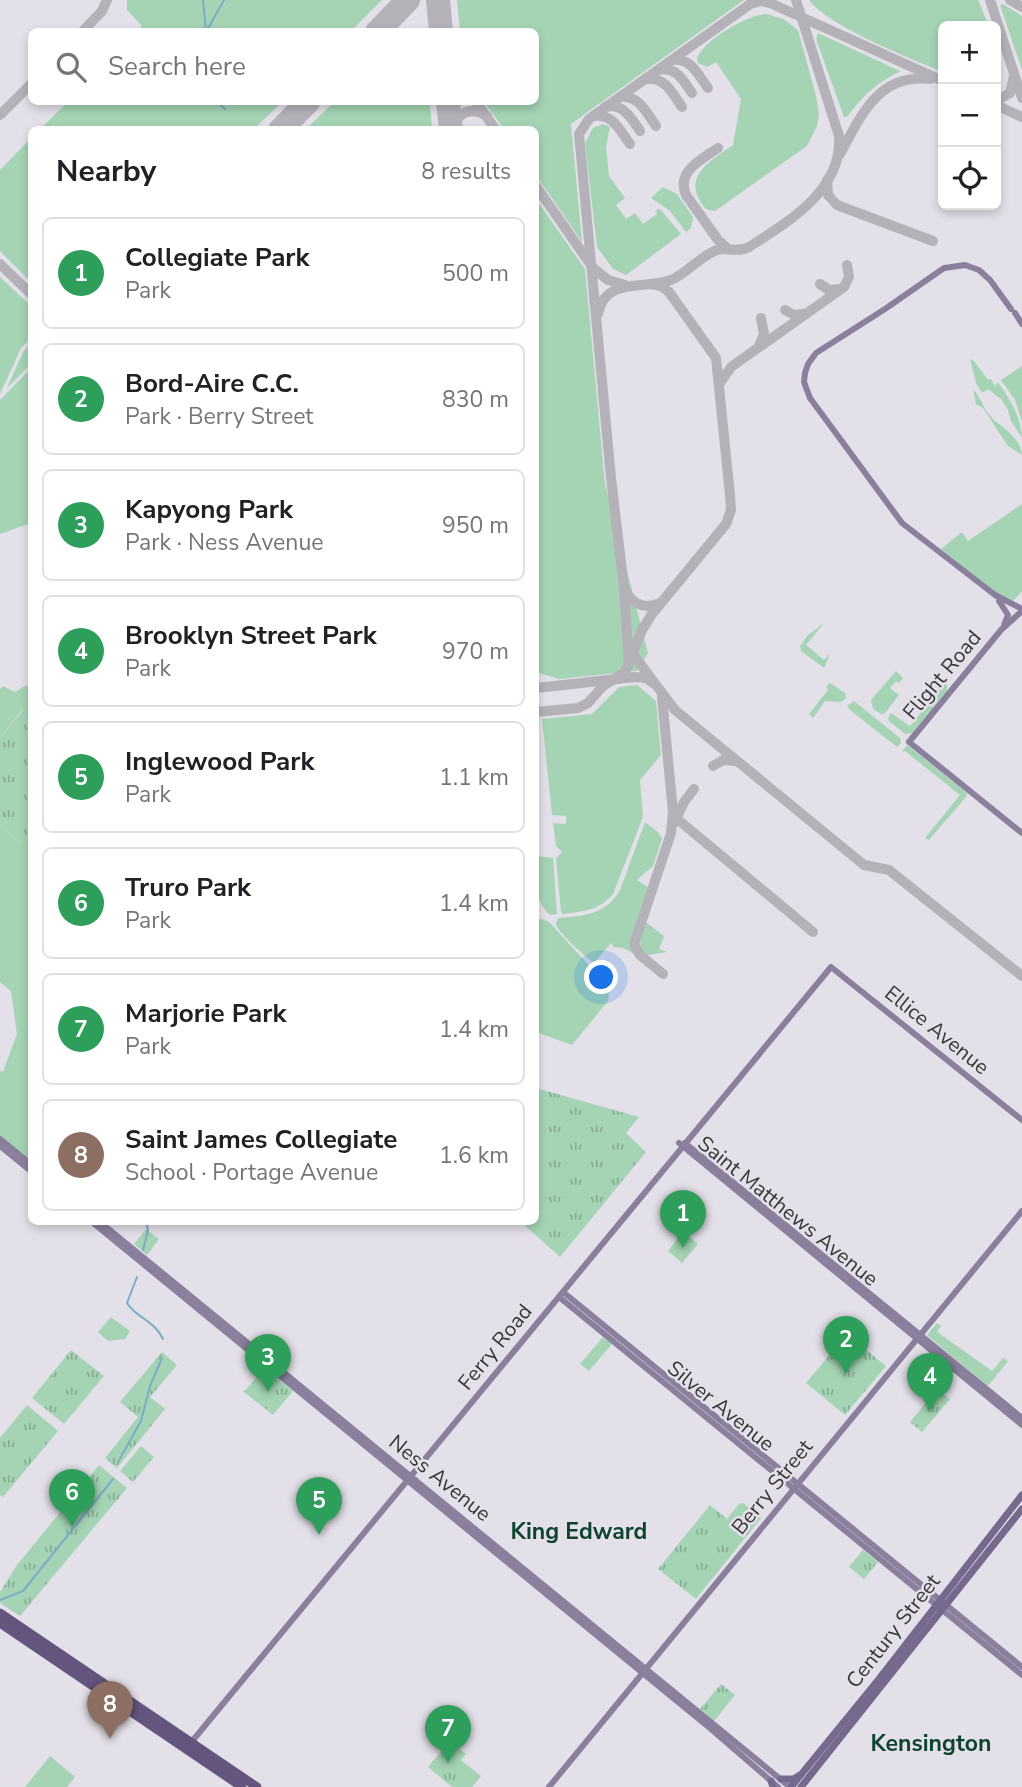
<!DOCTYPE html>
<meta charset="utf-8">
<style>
body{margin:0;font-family:"Nunito Sans",sans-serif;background:#f6f6f6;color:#202124}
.controls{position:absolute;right:21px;top:21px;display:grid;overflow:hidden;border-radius:10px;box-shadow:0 4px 10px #0003}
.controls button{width:63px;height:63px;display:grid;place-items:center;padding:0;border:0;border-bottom:2px solid #e0e0e0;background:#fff;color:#202124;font:35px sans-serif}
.you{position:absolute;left:602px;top:978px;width:24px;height:24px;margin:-18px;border:5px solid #fff;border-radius:50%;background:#1a73e8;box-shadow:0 0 0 10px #1a73e833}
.badge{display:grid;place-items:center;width:46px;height:46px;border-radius:50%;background:#0f766e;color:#fff;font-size:23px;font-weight:700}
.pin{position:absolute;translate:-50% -58px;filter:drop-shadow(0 2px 4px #0008)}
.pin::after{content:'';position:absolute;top:37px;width:24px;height:21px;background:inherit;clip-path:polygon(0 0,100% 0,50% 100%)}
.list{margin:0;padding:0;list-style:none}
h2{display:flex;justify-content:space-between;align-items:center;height:91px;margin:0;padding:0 28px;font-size:30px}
h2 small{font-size:23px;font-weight:400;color:#757577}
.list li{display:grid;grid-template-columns:46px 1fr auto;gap:21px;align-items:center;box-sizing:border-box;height:112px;margin:0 14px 14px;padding:0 14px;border:2px solid #e0e0e0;border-radius:10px}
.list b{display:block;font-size:26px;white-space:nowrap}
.list p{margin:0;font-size:23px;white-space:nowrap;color:#757577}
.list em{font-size:23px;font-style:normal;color:#757577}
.icon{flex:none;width:38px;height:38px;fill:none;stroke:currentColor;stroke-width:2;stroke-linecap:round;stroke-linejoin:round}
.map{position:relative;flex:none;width:1022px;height:1787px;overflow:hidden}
.search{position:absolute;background:#fff;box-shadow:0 4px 10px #0003;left:28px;top:28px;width:511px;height:77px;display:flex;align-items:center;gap:18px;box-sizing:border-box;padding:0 24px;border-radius:10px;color:#757577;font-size:26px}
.panel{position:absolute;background:#fff;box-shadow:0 4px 10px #0003;left:28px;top:126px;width:511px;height:1099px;border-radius:10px}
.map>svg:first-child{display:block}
.green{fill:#a4d4b4}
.park{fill:url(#park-tufts)}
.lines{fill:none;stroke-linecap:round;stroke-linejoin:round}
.stream{stroke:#78adc7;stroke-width:2}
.taxiway{stroke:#b4b1b8;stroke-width:10}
.runway{stroke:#b4b1b8;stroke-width:24}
.secondary{stroke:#8a809e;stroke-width:6}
.primary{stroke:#75698d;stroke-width:7}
.highway{stroke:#64557f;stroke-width:9}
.labels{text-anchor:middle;stroke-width:5;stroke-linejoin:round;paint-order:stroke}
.street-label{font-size:21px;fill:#373538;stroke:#e4e0e9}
.neighbourhood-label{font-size:23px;font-weight:bold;fill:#0e4232;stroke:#e4e0e9}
</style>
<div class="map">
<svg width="1022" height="1787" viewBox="0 0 1022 1787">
<defs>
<pattern id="park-tufts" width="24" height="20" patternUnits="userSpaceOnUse" patternTransform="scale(1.75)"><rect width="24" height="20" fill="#a4d4b4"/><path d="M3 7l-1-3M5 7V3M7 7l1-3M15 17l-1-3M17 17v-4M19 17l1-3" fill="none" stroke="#86ad93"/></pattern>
</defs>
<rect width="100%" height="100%" fill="#e4e0e9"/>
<g class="green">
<polygon points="127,0 382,0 351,31 136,32 142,26 127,10"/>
<polygon points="457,0 744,0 571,124 582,242 536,175 536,130 504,129 484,102 536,102 536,32 460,31"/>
<path d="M809,0H978L989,26H943V72C911,59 828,26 809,0Z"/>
<polygon points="1003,4 1022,16 1022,70 1001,8 1000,5"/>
<path d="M767,14L783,19L798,30L816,96L819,114L817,126L807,146L715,211C706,210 703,208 699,199C685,173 715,158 733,145L741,99L716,62L707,67L698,63L697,58C704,40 748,14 767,14Z"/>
<path d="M818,33L900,71H901C879,81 862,96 848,116L844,117L816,39Z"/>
<polygon points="68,102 282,102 254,129 40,129"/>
<polygon points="334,102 430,102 432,129 306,129"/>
<polygon points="603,124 610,127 606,147 609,176 625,198 616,205 626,219 635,213 643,224 657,214 656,210 660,209 681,234 626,275 613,269 597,247 585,143 593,128"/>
<polygon points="31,138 31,282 0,251 0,170"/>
<polygon points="663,187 677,194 693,217 691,228 686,232 670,211 651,198"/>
<polygon points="536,199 585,269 605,484 648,653 637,671 559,679 536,672"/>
<polygon points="0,277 32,307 31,338 21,348 0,394"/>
<polygon points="31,343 31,354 26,351 31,357 31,364 7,388 23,352"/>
<path d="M970,359L974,361L988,380L991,379L995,386L998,382C1010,399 1021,417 1022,438L1011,421L1008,410L1001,399L988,389L982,393L976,383Z"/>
<polygon points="1022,366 1022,422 1015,400 1001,380"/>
<polygon points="31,368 31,523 0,534 0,400"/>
<path d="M973,389C981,397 983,409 991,417C1002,428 1021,437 1022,455L1008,446L983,408L976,404Z"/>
<polygon points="1022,504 1022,591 1013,601 994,592 941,549 962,532 968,541"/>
<polygon points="824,623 806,645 824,660 830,654 824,668 801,651 800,646 808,635"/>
<polygon points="896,671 903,678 899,683 896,681 890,688 899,695 885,713 881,714 873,709 871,700"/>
<polygon points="830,683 845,693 846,698 841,702 825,701 813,718 809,714 828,690 826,687"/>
<polygon points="945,683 947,685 947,691 912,733 905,734 889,721 888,718 891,713 910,726"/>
<polygon points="31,685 31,704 27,710 22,710 0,738 0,689 3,686 15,692 25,686"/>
<path d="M637,685L656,701L661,755L640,780L643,817L613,894C599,911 583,911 563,914L561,912L556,859L562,852L556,846L553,823L566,824V816L552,815L542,719L592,714L619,687Z"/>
<polygon points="854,701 900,738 901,743 897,747 850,710 847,706"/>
<polygon points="907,745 967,793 966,797 929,840 925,838 960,795 905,751 902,752"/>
<path d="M645,822L659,833L662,839L653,866L637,880L648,887L631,939L634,954L623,948L614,947L611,943L594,963C587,958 557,932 556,924C556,922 557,920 558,918C583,916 606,915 620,890Z"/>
<polygon points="0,826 31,851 31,1165 0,1139 0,1071 3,1072 17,1034 11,991 0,982"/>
<path d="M536,856L553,858L557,914L550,915C533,899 535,878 536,856Z"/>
<polygon points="542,919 549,922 598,975 609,994 608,1001 572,1045 536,1032 536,920"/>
<path d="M647,923L664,936L659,949L667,952L647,955C636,946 641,936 645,924Z"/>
<polygon points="111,1317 130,1331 125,1339 108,1341 98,1332"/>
<polygon points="937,1323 941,1326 937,1332 992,1371 1003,1358 1008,1361 988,1386 927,1335"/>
<polygon points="603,1337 612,1344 589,1371 580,1364"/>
<polygon points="50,1756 75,1777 67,1787 25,1787"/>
</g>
<g class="park">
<polygon points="31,704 31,851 0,826 0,738 23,710 27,710"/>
<polygon points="536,1088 639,1117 626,1133 646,1152 560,1257 521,1222 536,1222"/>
<polygon points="146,1229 159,1239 147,1255 134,1244"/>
<polygon points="683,1232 698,1244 682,1263 668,1251"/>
<polygon points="847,1334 886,1366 845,1415 806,1383"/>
<polygon points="71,1350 104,1376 64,1424 32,1398"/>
<polygon points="162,1352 177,1365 150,1397 165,1409 117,1468 105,1458 138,1417 120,1402"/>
<polygon points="264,1368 293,1391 273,1415 244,1392"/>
<polygon points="937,1389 950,1399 922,1432 910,1422"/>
<polygon points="27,1405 58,1431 3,1497 0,1495 0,1438"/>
<polygon points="141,1446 154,1457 133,1482 120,1471"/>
<polygon points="99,1465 127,1488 20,1616 0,1603 0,1592 17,1565"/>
<polygon points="743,1503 761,1518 696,1599 658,1569 710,1505 727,1519 739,1504"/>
<polygon points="863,1550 878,1562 864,1579 849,1567"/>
<polygon points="721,1684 735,1695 714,1721 700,1709"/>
<polygon points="450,1741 466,1754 461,1760 481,1776 472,1787 452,1787 428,1767"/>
</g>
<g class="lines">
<g class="stream">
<polyline points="203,0 206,30"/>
<polyline points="206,32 224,0"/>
<polyline points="217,102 225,109"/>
<polyline points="143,1250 148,1230 146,1222"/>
<path d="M137,1277L127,1303C135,1317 155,1321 163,1339"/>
<polyline points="119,1460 141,1421 150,1386 162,1358"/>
<polyline points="0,1600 23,1591 113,1479"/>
</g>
<g class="taxiway">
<polyline points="439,0 446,32"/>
<polyline points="990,0 1022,98"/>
<polyline points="1010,0 1022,7"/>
<polyline points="750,4 761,1 770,3 943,81"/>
<polyline points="82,32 102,11 107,0"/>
<path d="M672,60C691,57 698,75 708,88"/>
<path d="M658,70C676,66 683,80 692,93"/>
<path d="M646,79C665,76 673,94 682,107"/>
<path d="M620,97C639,95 646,112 656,126"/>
<polyline points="996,101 1010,93 1014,76"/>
<polyline points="476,102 496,130"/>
<polyline points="996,105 1022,117"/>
<path d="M605,107C624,103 631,118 640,131"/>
<polyline points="0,115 32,83"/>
<path d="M594,116C613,113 620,131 630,144"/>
<path d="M452,130C457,112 471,106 487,116"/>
<path d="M718,148C701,160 676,171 686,195L718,240L728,249"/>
<path d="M840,154C861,116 878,73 930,79"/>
<polyline points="827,180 828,195 837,205 933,241"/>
<polyline points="536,186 593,268 608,280 625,285"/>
<polyline points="0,264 32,295"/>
<polyline points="820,284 829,290 840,289"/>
<polyline points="785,310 794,315 804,314"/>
<path d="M598,314C605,276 645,290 671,280C688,273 700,256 717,250C728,247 738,253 749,247C788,222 843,190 839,136L796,0"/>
<polyline points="759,346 764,334 761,318"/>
<polyline points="720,383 731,367 844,287 849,277 847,265"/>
<path d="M625,590C632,604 645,610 660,603"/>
<polyline points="632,653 675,710 864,865 889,870 1022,976"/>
<polyline points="629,665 624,588 611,478 579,134 589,119 756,0"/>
<polyline points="536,688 635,677 646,678 653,683"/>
<polyline points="662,697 673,812 676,818 813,932"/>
<polyline points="536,712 578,708 588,703 603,686 625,672 642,630 652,614 726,524 731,510 730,495 716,358 669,292 661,286 650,284"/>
<polyline points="713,766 723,760 736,761"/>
<polyline points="674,823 684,802 694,789"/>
<polyline points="663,974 640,955 634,944 671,833 673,812"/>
</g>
<g class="runway">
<polyline points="438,0 441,32"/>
<polyline points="377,32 408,0"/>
<polyline points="448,102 451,130"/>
<polyline points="280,130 308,102"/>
</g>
<g class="secondary">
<polyline points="1011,309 990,280 979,270 965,265 944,268 885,309 816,353 808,364 805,373 804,382 810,398 902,523 995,595 1022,609"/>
<polyline points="1015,313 1022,324"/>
<polyline points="999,601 1008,615 1004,625"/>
<polyline points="1022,611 1001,630 909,742 1022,833"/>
<polyline points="0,1139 32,1165"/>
<polyline points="679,1143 1022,1425"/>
<polyline points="685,1143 1022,1418"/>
<polyline points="0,1146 32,1172"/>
<polyline points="92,1222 711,1729 778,1787"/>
<polyline points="100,1222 790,1787"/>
<polyline points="563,1292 1022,1667"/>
<polyline points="559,1297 1022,1675"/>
<polyline points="189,1745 831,967 1022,1120"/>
<polyline points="549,1787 1022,1211"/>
</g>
<g class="primary">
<polyline points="781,1779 794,1779 800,1775"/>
<polyline points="771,1781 773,1787"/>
<polyline points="791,1787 879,1679 1022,1495"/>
<polyline points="801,1787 1022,1509"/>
</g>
<g class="highway">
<polyline points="0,1613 257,1787"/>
<polyline points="0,1623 242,1787"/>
</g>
</g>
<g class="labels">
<g class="street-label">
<text transform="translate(942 675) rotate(-50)" y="7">Flight Road</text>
<text transform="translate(937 1030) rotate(39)" y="7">Ellice Avenue</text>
<text transform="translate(788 1211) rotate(39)" y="7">Saint Matthews Avenue</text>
<text transform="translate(495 1347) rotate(-51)" y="7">Ferry Road</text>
<text transform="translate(721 1406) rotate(39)" y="7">Silver Avenue</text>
<text transform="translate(440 1478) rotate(39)" y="7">Ness Avenue</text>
<text transform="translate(772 1487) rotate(-51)" y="7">Berry Street</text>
<text transform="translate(893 1631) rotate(-52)" y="7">Century Street</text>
</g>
<g class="neighbourhood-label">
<text x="579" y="1539">King Edward</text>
<text x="931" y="1751">Kensington</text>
</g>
</g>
</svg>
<div class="controls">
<button>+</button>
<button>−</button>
<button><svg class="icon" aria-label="locate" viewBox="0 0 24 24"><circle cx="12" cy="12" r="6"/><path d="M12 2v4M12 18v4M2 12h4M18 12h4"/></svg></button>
</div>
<div class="you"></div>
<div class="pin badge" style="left:683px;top:1248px;background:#2e9e5b">1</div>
<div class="pin badge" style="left:846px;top:1374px;background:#2e9e5b">2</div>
<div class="pin badge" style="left:268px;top:1392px;background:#2e9e5b">3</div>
<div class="pin badge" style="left:930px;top:1411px;background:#2e9e5b">4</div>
<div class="pin badge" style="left:319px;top:1535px;background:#2e9e5b">5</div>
<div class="pin badge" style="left:72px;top:1527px;background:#2e9e5b">6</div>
<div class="pin badge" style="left:448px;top:1763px;background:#2e9e5b">7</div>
<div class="pin badge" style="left:110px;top:1739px;background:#8d6e63">8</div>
<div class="search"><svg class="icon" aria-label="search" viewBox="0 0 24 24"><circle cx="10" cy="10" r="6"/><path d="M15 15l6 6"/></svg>Search here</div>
<section class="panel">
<h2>Nearby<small>8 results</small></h2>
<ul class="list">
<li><span class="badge" style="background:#2e9e5b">1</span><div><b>Collegiate Park</b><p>Park</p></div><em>500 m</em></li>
<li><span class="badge" style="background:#2e9e5b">2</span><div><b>Bord-Aire C.C.</b><p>Park · Berry Street</p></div><em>830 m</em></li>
<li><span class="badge" style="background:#2e9e5b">3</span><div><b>Kapyong Park</b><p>Park · Ness Avenue</p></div><em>950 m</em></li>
<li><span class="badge" style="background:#2e9e5b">4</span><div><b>Brooklyn Street Park</b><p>Park</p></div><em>970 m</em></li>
<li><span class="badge" style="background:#2e9e5b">5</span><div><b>Inglewood Park</b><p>Park</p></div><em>1.1 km</em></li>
<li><span class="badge" style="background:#2e9e5b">6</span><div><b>Truro Park</b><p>Park</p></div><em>1.4 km</em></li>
<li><span class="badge" style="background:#2e9e5b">7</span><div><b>Marjorie Park</b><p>Park</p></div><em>1.4 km</em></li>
<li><span class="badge" style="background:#8d6e63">8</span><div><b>Saint James Collegiate</b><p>School · Portage Avenue</p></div><em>1.6 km</em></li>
</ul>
</section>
</div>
